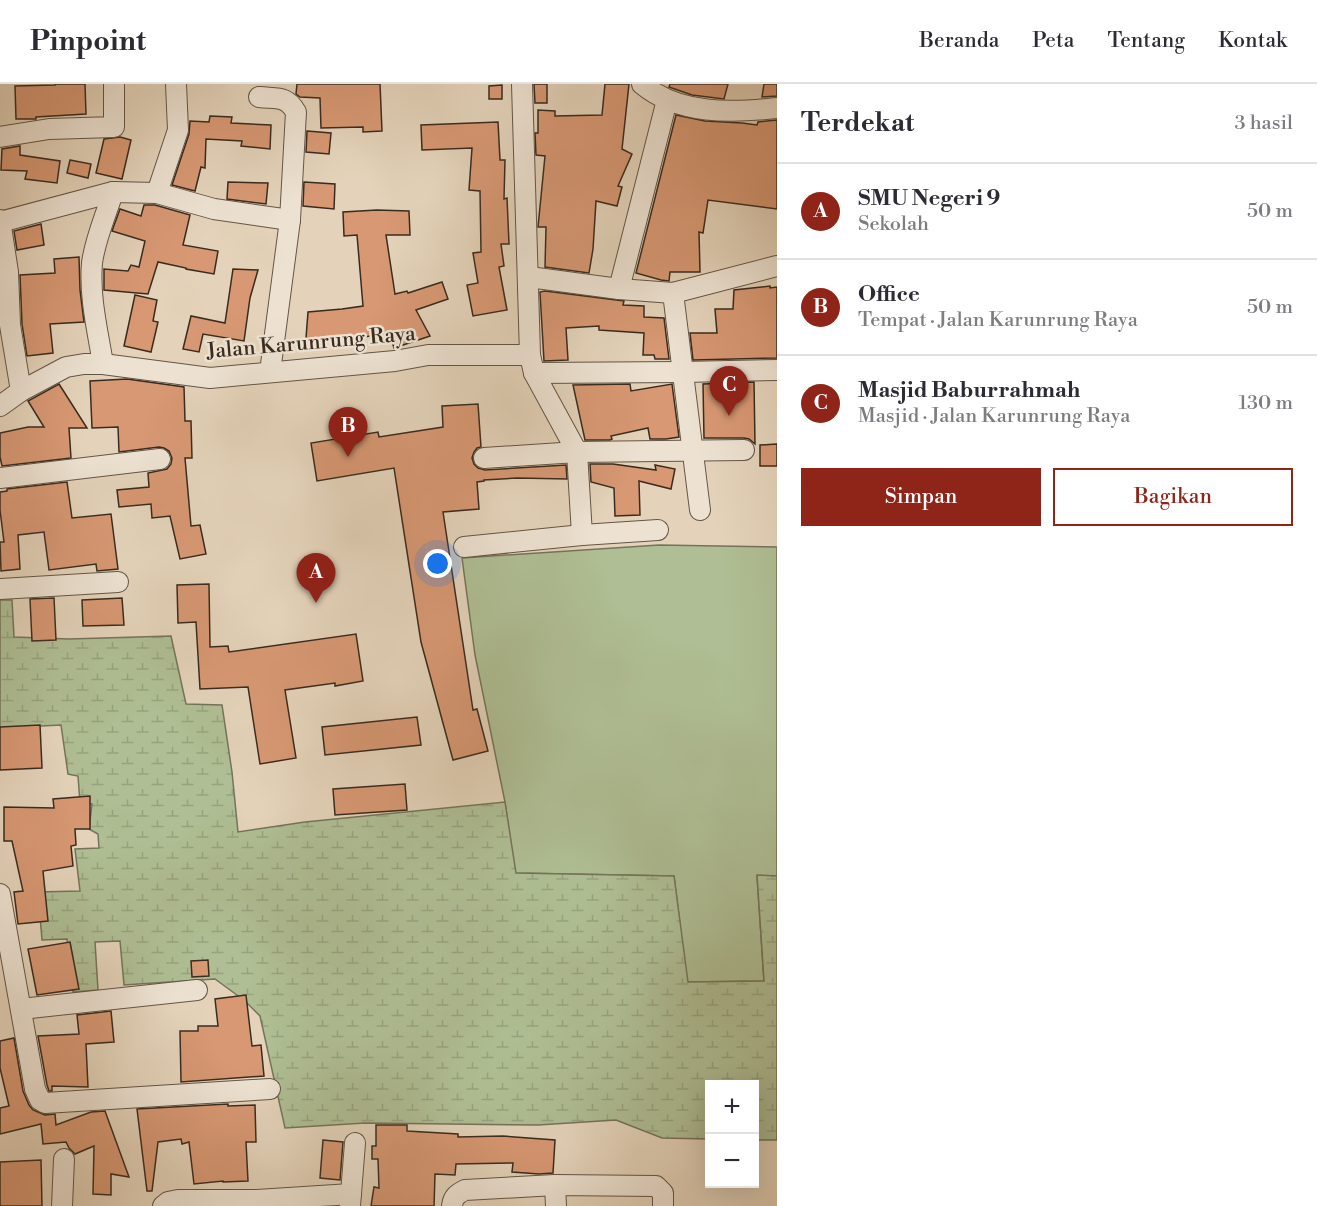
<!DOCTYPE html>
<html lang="id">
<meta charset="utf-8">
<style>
body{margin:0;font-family:"Libre Bodoni",serif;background:#f2f2f3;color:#2b2b33}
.controls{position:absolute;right:18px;bottom:18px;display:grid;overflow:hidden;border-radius:0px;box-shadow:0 6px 24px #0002}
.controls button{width:54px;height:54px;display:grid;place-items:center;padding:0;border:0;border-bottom:2px solid #e1e1e2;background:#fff;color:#2b2b33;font:30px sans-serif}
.you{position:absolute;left:438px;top:480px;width:21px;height:21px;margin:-15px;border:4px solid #fff;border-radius:50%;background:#1a73e8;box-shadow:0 0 0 9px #1a73e833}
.badge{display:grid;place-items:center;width:39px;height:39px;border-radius:50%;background:#8f2418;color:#fff;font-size:20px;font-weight:700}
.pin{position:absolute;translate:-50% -50px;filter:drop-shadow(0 2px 3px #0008)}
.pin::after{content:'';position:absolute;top:32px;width:21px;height:18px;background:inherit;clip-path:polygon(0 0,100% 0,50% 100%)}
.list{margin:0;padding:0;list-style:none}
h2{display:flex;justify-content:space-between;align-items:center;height:78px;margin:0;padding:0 24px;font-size:26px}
h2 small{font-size:20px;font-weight:400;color:#7c7c81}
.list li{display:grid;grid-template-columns:39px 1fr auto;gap:18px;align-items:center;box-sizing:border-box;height:96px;padding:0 24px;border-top:2px solid #e1e1e2}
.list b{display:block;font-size:22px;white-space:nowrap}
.list p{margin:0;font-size:20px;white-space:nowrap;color:#7c7c81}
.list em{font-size:20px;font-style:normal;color:#7c7c81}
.actions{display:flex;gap:12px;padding:18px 24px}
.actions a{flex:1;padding:14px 0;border:2px solid #8f2418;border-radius:0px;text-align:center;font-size:21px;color:#8f2418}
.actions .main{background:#8f2418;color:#fff}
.map{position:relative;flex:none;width:777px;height:1122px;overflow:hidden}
header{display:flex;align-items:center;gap:36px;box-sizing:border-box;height:84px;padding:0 30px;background:#fff;border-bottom:2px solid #e1e1e2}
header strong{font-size:28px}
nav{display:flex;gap:33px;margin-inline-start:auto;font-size:21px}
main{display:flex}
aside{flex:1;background:#fff}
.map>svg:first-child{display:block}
.grass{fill:#afbe94;stroke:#74745a;stroke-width:1.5}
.wetland{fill:url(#wetland-marsh);stroke:#74745a;stroke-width:1.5}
.building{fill:#d79873;stroke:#3a2b1f;stroke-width:1.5}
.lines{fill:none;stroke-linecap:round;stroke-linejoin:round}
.street-casing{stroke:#645546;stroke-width:22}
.street{stroke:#ede2d2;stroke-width:20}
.labels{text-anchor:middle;stroke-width:5;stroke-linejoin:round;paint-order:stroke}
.street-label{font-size:21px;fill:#3a2b1f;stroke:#ede2d2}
</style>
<header>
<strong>Pinpoint</strong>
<nav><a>Beranda</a><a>Peta</a><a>Tentang</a><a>Kontak</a></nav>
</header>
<main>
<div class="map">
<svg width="777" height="1122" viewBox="0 0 777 1122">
<defs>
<pattern id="wetland-marsh" width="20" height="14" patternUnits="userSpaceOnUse" patternTransform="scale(1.5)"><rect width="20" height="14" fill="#afbe94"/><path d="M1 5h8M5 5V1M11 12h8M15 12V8" fill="none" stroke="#97a37f"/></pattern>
</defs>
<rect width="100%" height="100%" fill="#e4d3ba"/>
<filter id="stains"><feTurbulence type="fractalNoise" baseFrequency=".00333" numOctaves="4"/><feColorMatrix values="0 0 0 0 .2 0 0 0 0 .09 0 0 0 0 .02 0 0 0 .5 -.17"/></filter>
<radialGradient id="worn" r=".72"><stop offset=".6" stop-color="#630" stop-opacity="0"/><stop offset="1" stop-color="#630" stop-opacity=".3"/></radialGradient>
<polygon class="grass" points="659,461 777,463 777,792 757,792 764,897 687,898 674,792 515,789 505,718 475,571 462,474"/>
<polygon class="wetland" points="0,516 12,516 14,553 69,555 171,552 186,620 222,621 232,688 238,748 305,738 505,718 516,789 674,792 688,898 764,897 757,791 777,792 777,1056 755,1056 754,1000 710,1000 709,1055 662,1054 616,1036 538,1041 365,1039 285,1044 260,932 245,917 215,895 124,901 120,857 95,858 98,906 73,908 67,855 42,856 38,808 80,807 75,765 99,764 98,750 89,745 92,720 80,719 78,692 68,690 61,641 0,644"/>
<g class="building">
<polygon points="55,0 85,0 86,30 36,33 36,35 16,35 15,2 55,1"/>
<polygon points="297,0 380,0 382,47 363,48 363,43 321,44 320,14 300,13 296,10"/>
<polygon points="534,0 547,0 547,19 535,19"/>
<polygon points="605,0 629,0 622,65 632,70 618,102 622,103 617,122 596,117 593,165 589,189 545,183 546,143 538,143 545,72 536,71 535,49 538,49 538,26 555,27 555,32 602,31"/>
<polygon points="670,0 728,0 724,15 692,11 669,3"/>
<polygon points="764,0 777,0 777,12 762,13"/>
<polygon points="502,1 502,15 489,15 489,2"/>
<polygon points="676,31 705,37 742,39 757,41 758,38 777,36 777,125 708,116 703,149 699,148 700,188 670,188 669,197 661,196 636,189"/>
<polygon points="210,32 232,33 231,39 271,41 270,65 241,62 242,57 206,55 205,84 201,83 195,107 172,101 189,50 190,37 209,38"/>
<polygon points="498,38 500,76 505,76 504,115 507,114 509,160 501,160 504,182 499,183 507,226 473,232 467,201 478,199 473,169 481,168 480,107 469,106 472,64 422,66 421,41"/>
<polygon points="307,47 331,49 329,70 306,68"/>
<polygon points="120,53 131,56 122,95 96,89 104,55"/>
<polygon points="20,62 20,71 60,77 57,99 25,95 27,87 1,86 2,65"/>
<polygon points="70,76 91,80 88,94 67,89"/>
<polygon points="228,98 268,99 266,120 227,115"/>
<polygon points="304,98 335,100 334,125 303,122"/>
<polygon points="144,121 155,121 190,131 183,161 218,167 214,190 186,185 186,184 158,178 148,210 104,206 104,185 128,187 131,181 139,183 145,157 112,147 120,125 141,132"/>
<polygon points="377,126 409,127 410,151 386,151 395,210 407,207 408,209 442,198 448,215 416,226 430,252 394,264 391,254 372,259 370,252 351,255 351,254 306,254 308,228 342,225 363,222 357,151 344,152 343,128"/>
<polygon points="41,140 44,161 17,166 14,147"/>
<polygon points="79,173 80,206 84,238 50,240 53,269 27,272 22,240 20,191 55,189 54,175"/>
<polygon points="233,185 258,186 250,214 244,257 203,250 199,268 183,265 191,232 225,239"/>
<polygon points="770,202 770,204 777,203 777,274 693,276 690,249 717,249 715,225 733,225 734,206"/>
<polygon points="545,207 624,217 623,221 644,222 644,233 664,234 669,275 655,275 654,271 643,271 644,249 599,246 599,242 566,244 568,276 544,277 540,208"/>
<polygon points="135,211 157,216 153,237 158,238 151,268 124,262"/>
<polygon points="127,295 184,303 185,337 191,337 192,374 185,374 191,442 200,441 206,470 180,475 170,432 152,434 151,420 119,423 117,406 149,403 148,389 167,385 171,380 172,374 169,367 164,364 159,363 119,368 118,343 92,344 90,297"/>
<polygon points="754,298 755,360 749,355 744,354 704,354 703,300"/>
<polygon points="59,300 87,344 69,344 71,374 2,382 0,373 0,349 28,343 44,343 28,317"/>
<polygon points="630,300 631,307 672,300 679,353 666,355 650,355 648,344 611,352 612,355 610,356 585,356 573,301"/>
<polygon points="478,320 481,363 477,364 474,368 472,374 474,380 478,384 485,386 566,381 567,395 517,394 484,396 484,397 477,398 479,425 443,428 473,626 477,625 488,667 453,676 421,558 394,384 317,397 311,359 378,348 379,353 443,343 442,322"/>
<polygon points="777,360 777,382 760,382 760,361"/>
<polygon points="590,380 613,380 656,386 655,381 675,385 671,405 639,397 640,431 615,432 614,404 591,398"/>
<polygon points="67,398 72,434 111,430 118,485 97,487 96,480 49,486 44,448 18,451 20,485 1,487 0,458 4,458 0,426 0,408 7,407 7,405"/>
<polygon points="209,500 210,563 228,562 229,568 356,550 363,597 335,602 335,599 285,606 296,674 260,680 248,603 200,605 196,538 178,539 177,501"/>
<polygon points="54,514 56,556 32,557 30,515"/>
<polygon points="122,514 124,541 83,542 82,516"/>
<polygon points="417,633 421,661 325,671 322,643"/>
<polygon points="40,641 42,684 0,686 0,643"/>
<polygon points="405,700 407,726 335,731 333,705"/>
<polygon points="90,712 90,745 75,745 76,761 71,762 73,782 43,787 48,837 18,840 14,808 23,807 12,757 4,757 4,723 54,724 53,715"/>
<polygon points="70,858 79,905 37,911 28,865"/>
<polygon points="208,876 209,892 192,893 191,877"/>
<polygon points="246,911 252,962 261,961 264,992 181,998 180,947 198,947 198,942 218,942 215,915"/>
<polygon points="111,927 114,958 86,960 88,1003 52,1002 52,1007 49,1007 47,1001 38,952 79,950 77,931"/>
<polygon points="14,954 23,1007 29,1021 33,1026 45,1031 55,1030 56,1041 91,1028 105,1027 129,1093 111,1090 111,1111 93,1110 94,1062 75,1070 69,1064 66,1058 43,1060 41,1040 0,1050 0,1024 9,1022 0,984 0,957"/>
<polygon points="228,1020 228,1022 255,1021 256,1058 246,1058 248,1097 223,1098 223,1097 194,1100 189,1058 182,1060 181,1055 158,1058 152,1107 147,1107 137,1025"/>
<polygon points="376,1041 407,1041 407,1047 458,1050 458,1053 503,1052 555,1056 553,1089 539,1090 512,1088 513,1079 456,1080 455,1091 435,1090 434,1122 371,1122 374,1103 379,1104 378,1075 372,1075 372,1062 376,1062"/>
<polygon points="323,1056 343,1058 340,1096 320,1094"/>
<polygon points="41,1076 42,1122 0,1122 0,1078"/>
</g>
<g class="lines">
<g class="street-casing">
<g id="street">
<polyline points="522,0 530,271 534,289 577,368 744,366"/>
<path d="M642,0C679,31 732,29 777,24"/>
<path d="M259,13C277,15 286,11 296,28L290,136L270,288"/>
<polyline points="0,53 49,45 114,43 114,0"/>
<polyline points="157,109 214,125 290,136"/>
<polyline points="0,136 8,188 10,241 21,307"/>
<polyline points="0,138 113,108 157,109 178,46 176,0"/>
<polyline points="529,193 619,205 673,209 777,182"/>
<polyline points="619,205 667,16"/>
<polyline points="673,209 700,426"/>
<path d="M103,280C98,248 89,213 92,179C95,155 106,131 113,108"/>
<polyline points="534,289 683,288 777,286"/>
<polyline points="0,322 21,307 66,283 84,280 103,280 210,294 395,277 428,271 530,271"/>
<polyline points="484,374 577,368 582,451"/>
<polyline points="0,394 160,375"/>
<polyline points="464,463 582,451 658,446"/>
<polyline points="0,505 118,498"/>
<polyline points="0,810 35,1005 40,1016 45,1019 270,1005"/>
<polyline points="21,925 197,906"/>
<polyline points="555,1101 556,1122"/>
<polyline points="62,1122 64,1075"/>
<polyline points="163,1122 168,1118 178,1116 257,1116 351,1110"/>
<polyline points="350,1122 355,1059"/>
<path d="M452,1122C453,1113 457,1110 465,1106L555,1101L656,1102L663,1109V1122"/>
</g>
</g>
<use href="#street" class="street"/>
</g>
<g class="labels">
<g class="street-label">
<text transform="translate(311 258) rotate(-5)" y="7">Jalan Karunrung Raya</text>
</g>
</g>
<rect width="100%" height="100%" filter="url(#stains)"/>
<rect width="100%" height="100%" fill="url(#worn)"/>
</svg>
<div class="controls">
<button>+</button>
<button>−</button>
</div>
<div class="you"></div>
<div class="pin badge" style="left:316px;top:519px">A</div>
<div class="pin badge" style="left:348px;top:373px">B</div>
<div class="pin badge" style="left:729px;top:332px">C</div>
</div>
<aside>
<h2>Terdekat<small>3 hasil</small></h2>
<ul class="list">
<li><span class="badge">A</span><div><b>SMU Negeri 9</b><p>Sekolah</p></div><em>50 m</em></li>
<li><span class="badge">B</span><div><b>Office</b><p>Tempat · Jalan Karunrung Raya</p></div><em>50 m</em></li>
<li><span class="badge">C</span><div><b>Masjid Baburrahmah</b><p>Masjid · Jalan Karunrung Raya</p></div><em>130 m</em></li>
</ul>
<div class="actions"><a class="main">Simpan</a><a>Bagikan</a></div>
</aside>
</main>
